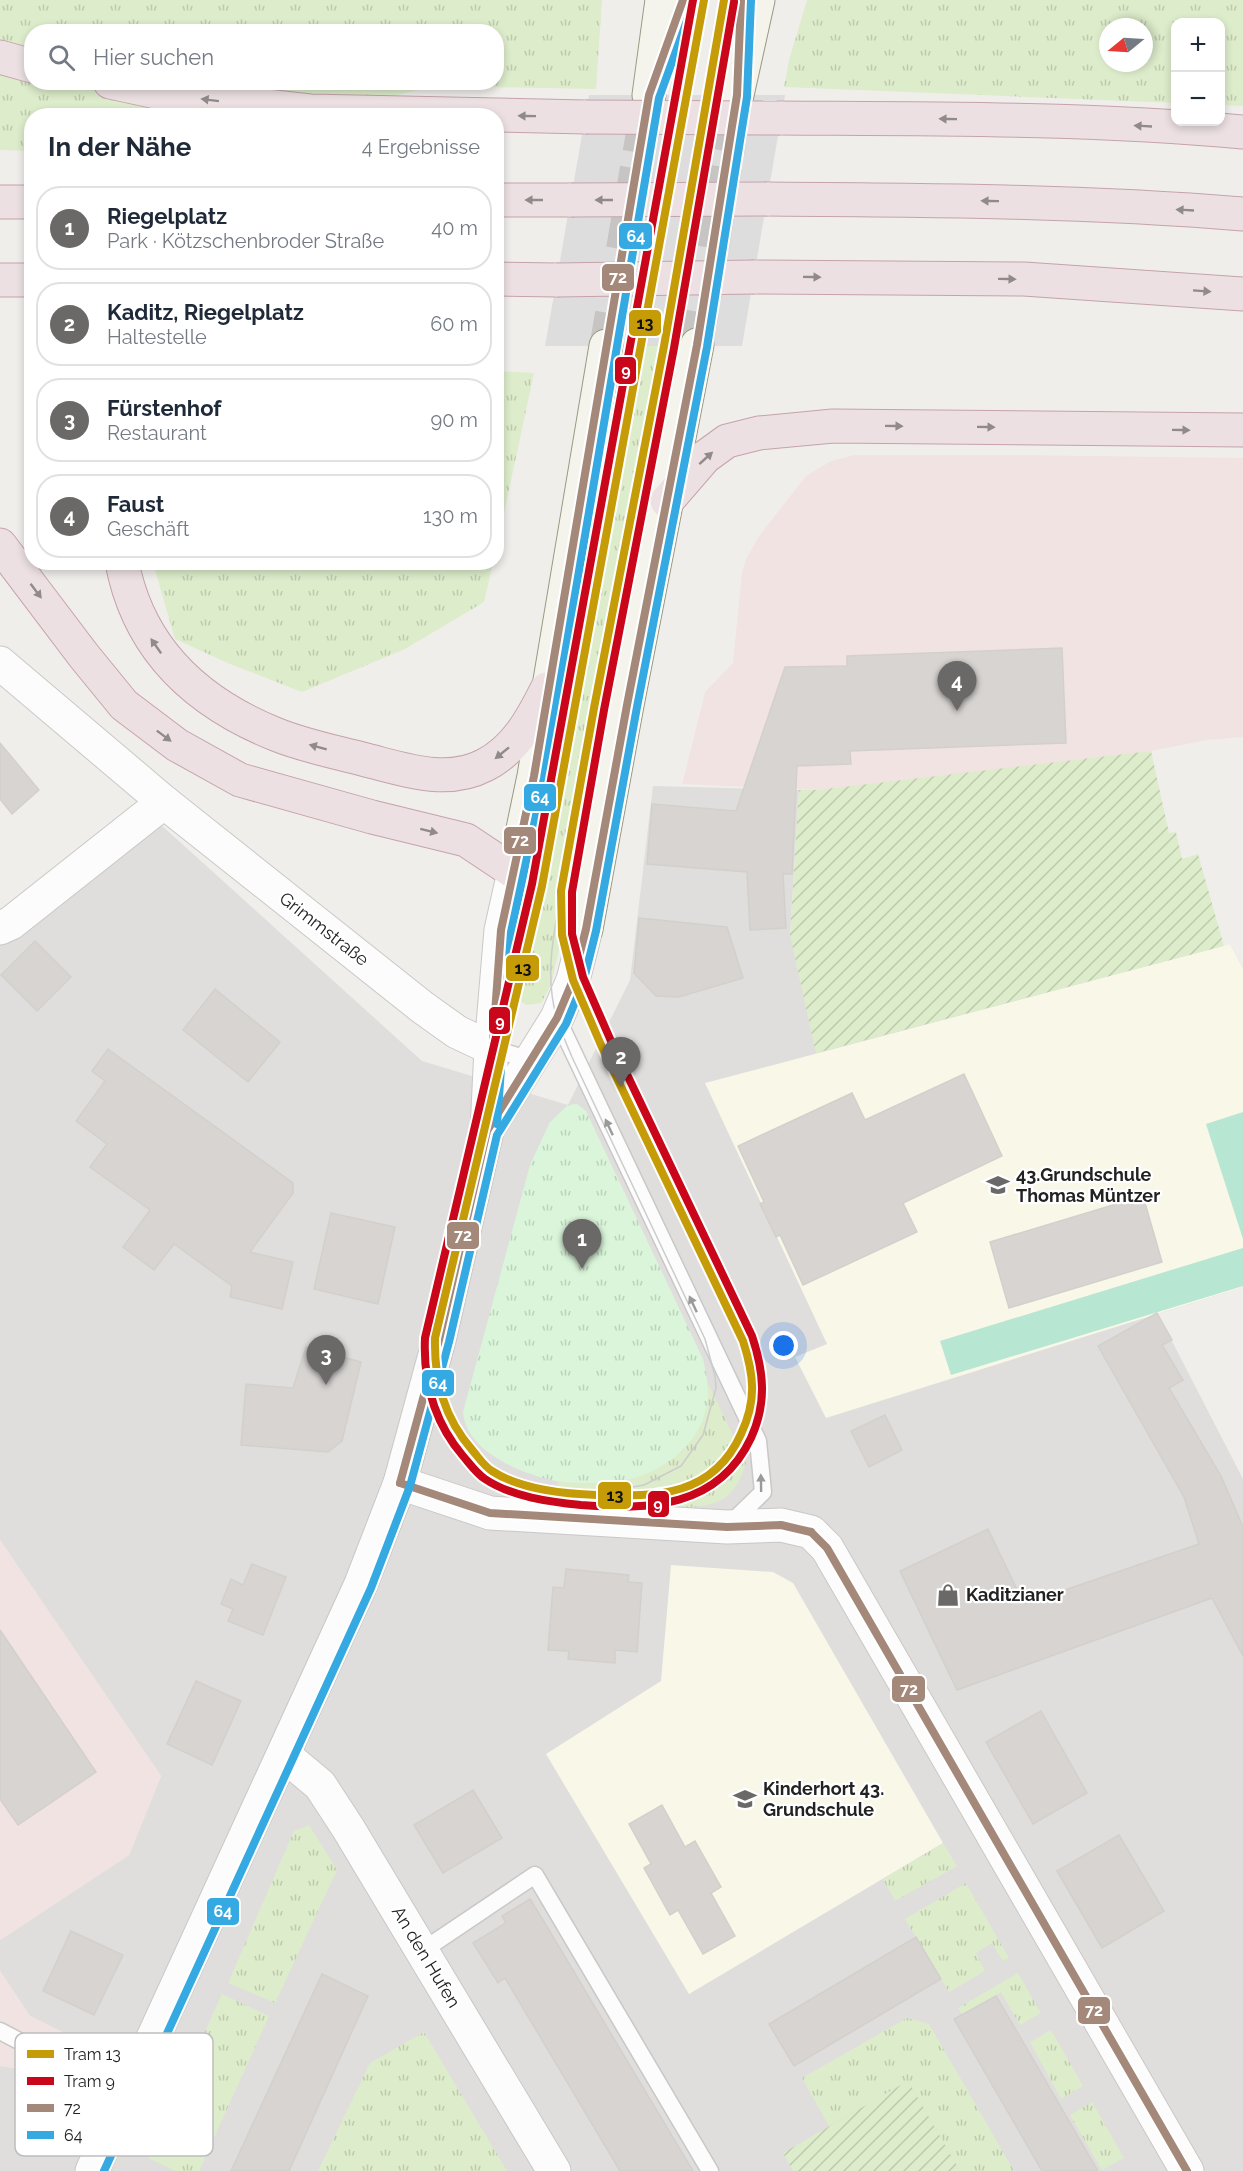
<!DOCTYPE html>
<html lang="de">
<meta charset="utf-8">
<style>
body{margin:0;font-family:Raleway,sans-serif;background:#f2f2f3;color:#1f2937}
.controls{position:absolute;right:18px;top:18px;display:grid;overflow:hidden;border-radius:12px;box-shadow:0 3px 9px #0003}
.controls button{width:54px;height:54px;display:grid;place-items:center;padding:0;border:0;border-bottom:2px solid #e0e1e3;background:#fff;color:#1f2937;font:30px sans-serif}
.compass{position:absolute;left:1099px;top:18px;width:54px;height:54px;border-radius:50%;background:#fff;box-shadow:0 3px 9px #0003;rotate:252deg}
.you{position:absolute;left:784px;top:1346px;width:21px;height:21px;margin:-15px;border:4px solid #fff;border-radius:50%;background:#1a73e8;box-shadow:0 0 0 9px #1a73e833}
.badge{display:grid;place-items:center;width:39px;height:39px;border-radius:50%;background:#6a6968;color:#fff;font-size:20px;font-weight:700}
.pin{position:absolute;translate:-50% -50px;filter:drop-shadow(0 2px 3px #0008)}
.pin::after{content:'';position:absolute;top:32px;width:21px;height:18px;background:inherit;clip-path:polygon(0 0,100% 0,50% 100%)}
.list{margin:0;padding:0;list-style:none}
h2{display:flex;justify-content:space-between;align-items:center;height:78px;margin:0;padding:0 24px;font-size:26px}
h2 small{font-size:20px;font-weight:400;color:#747a83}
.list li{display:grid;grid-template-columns:39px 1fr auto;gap:18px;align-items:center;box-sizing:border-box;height:84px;margin:0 12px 12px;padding:0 12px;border:2px solid #e0e1e3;border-radius:24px}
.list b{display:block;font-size:22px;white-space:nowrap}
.list p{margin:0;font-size:20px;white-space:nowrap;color:#747a83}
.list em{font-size:20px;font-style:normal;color:#747a83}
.icon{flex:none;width:33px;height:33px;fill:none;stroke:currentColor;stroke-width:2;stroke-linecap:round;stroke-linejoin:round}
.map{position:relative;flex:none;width:1243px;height:2171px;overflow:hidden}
.search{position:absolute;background:#fff;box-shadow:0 3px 9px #0003;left:24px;top:24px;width:480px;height:66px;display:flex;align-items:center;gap:15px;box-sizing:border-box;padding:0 21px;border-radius:24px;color:#747a83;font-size:22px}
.panel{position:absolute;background:#fff;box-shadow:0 3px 9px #0003;left:24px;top:108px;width:480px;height:462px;border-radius:24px}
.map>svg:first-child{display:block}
.residential{fill:#dfdedc}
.commercial{fill:#f1e3e1}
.education{fill:#f8f7e8}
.grass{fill:url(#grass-tufts);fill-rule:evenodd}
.park{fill:url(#park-tufts)}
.garden{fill:url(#garden-furrows)}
.pitch{fill:#b7e6d2}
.pier{fill:#dedddd}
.building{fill:#d7d4d2;stroke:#d3d0cc;stroke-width:1.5}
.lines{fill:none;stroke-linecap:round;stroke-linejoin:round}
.secondary-tunnel{stroke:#c7c5c3;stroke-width:33;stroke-dasharray:33 16;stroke-linecap:butt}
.service-casing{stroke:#c9c8c7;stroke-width:19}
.minor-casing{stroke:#c9c8c7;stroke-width:35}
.tertiary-casing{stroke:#c9c8c7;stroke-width:35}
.secondary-casing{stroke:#999a82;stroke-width:35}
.motorway-casing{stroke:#c5a2ac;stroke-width:35}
.service{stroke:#fdfcfc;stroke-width:16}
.minor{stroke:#fdfcfc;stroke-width:33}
.tertiary{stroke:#fdfcfc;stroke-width:33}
.secondary{stroke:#f4f4ed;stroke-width:33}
.motorway{stroke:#ece0e2;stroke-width:33}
.tram{stroke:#ccc;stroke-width:1.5}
.motorway-bridge-casing{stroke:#c5a2ac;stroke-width:35;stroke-linecap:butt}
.motorway-bridge{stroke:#ece0e2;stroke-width:33}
.bus-1-casing{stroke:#fff;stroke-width:12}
.bus-2-casing{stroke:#fff;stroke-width:12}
.bus-1{stroke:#a4897a;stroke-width:8}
.bus-2{stroke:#35a9e1;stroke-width:8}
.tram-1-casing{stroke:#fff;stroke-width:12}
.tram-2-casing{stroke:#fff;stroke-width:12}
.tram-1{stroke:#c69b08;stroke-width:8}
.tram-2{stroke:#c9061a;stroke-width:8}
.oneway{fill:#918a8c}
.oneway2{fill:#9a9a9a}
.labels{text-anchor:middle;stroke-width:4.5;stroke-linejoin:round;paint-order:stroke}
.street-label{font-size:18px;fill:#222;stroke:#fff}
.poi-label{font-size:18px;font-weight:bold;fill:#222;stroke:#fff;text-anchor:start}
.key{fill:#fff;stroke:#bdbdbd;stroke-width:1.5}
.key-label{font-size:16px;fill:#222}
.line-badge{stroke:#fff;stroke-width:2}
.badge-label{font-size:16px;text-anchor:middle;font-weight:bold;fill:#fff}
.pale-badge-label{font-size:16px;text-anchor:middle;font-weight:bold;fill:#111}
</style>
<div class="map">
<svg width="1243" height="2171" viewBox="0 0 1243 2171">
<defs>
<pattern id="grass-tufts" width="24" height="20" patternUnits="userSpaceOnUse" patternTransform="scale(1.5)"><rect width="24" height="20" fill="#ddeccb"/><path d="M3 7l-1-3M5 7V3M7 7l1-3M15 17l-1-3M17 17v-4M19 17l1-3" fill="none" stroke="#bdcaae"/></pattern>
<pattern id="park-tufts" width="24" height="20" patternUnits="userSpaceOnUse" patternTransform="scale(1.5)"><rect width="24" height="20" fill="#daf5da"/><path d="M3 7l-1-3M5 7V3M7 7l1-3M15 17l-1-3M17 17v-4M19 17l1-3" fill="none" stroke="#bbd2bb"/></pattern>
<pattern id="garden-furrows" width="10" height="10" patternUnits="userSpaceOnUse" patternTransform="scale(1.5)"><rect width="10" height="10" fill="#ddeccb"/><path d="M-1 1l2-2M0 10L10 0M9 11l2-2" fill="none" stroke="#bdcaae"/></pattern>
</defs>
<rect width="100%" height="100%" fill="#f0eeeb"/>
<polygon class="residential" points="653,786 799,790 790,935 1224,946 1230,944 1243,969 1243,1287 1158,1314 1243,1479 1243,2171 0,2171 0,2066 15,2068 75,2098 97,2050 30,2016 0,1971 0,1940 129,1855 161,1776 0,1540 0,939 160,824 422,1061 568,1105 630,980"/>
<g class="commercial">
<polygon points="854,455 1012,455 1243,458 1243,737 1207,740 1151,751 1023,769 817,790 682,784 705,692 733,663 742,572 746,559 759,536 806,476 831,461"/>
<polygon points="0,1540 161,1776 129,1855 0,1940"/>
<polygon points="0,1971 30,2016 97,2049 75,2098 15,2068 0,2066"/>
</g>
<g class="education">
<polygon points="1230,944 1243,969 1243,1287 826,1418 795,1357 827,1344 705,1083"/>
<polygon points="671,1565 773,1572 793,1583 943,1843 689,1994 546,1754 661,1681"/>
</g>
<g class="grass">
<path d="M0,0H602L596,89L434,86L313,116H32L31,151L0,150ZM32,32H496V82H32Z"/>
<path d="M807,0H1243V106L1221,105L1220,22H1176L1175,103L784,87L789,60ZM1108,27H1144V63H1108Z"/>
<polygon points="627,346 671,346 576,875 551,985 541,1003 527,1005 514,998 511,964 556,749"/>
<polygon points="497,371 534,373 497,546 496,371"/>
<polygon points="153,563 153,562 493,563 484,602 405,649 302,692 230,664 175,639"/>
<path d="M708,1383L746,1463C735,1497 722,1506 686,1507L557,1501L558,1482L621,1481L682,1452L699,1429L706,1409Z"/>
<polygon points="309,1825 337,1870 275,2003 228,1983 294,1831"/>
<polygon points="943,1843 957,1866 895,1901 883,1879"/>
<polygon points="966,1883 1009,1958 1003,1961 992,1943 976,1953 985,1971 949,1992 905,1919"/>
<polygon points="1018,1973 1041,2013 1020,2025 1001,1992 962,2015 958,2008"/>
<polygon points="222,1994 269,2016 199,2171 176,2171 148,2158"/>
<polygon points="907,2018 929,2024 1014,2171 960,2171 908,2081 829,2126 802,2078"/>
<polygon points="1051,2030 1083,2086 1061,2099 1030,2042"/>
<polygon points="424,2032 507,2171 318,2171 370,2063"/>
<polygon points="1092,2102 1124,2158 1102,2170 1070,2115"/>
</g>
<path class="park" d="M577,1104L586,1111L703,1359C707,1376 710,1392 706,1409C698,1447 658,1476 620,1481C606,1483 569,1484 556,1481C522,1474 466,1452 463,1412L530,1165L550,1122L568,1105Z"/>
<g class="garden">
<polygon points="1151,751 1169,833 1176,832 1182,859 1198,854 1224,946 816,1053 790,935 799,790 817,790"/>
<polygon points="908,2081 960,2171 793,2171 783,2153"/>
</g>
<g class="pitch">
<polygon points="1243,1112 1243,1239 1206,1124"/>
<polygon points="1243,1248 1243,1286 951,1375 940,1341"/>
</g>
<polygon class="pier" points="589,95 785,95 742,346 545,346"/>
<g class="building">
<polygon points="1062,648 1066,743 850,751 851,764 797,766 792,874 783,874 786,928 750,930 747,872 647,864 652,804 736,811 785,667 847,666 847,656"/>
<polygon points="0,743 39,790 12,814 0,799"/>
<polygon points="639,918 727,927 743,978 679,997 656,996 634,973"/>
<polygon points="35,941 71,977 37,1011 1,975"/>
<polygon points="215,989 280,1042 248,1082 183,1030"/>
<polygon points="108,1049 293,1183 293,1193 250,1252 293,1262 282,1309 230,1297 232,1286 174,1244 154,1270 123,1247 150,1210 90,1167 107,1144 76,1121 105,1081 92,1071"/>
<polygon points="964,1074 1002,1156 903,1203 917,1232 803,1285 780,1235 776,1237 760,1204 764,1202 738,1146 852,1093 865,1120"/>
<polygon points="1143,1196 1162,1262 1009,1308 990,1242"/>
<polygon points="331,1213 395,1227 378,1304 314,1289"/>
<polygon points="1157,1313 1172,1340 1162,1345 1183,1380 1169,1388 1221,1476 1243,1527 1243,1656 1212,1598 957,1690 900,1571 988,1529 1024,1604 1199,1544 1184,1497 1098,1346"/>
<polygon points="306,1347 361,1362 342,1441 328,1452 241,1445 246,1384 293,1388"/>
<polygon points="885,1415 902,1450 869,1467 851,1431"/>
<polygon points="252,1564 286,1577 263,1635 228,1621 233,1609 221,1604 231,1579 243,1585"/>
<polygon points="566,1569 629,1575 628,1582 642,1583 637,1652 615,1650 615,1663 568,1659 569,1651 548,1650 553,1587 564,1588"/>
<polygon points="0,1630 96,1772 18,1825 0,1799"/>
<polygon points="196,1681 241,1701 212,1765 167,1744"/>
<polygon points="1041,1711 1087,1793 1033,1824 986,1742"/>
<polygon points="473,1790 502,1838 443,1873 414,1825"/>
<polygon points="662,1805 685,1847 695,1841 721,1887 711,1893 735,1936 703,1954 678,1910 670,1915 644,1868 651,1864 629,1824"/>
<polygon points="1119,1835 1164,1911 1102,1948 1057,1871"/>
<polygon points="530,1899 543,1920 693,2171 620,2171 505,1978 498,1983 473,1943 506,1923 502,1916"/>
<polygon points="71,1931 123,1955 94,2015 43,1991"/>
<polygon points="916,1937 941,1979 794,2066 769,2024"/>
<polygon points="322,1974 368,1996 289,2171 231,2171"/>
<polygon points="996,1996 1019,2035 1098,2171 1042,2171 954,2019"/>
</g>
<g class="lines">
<g class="secondary-tunnel">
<polyline points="697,345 737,95"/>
<polyline points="606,346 649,95"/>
</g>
<g class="service-casing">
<g id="service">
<polyline points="669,39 683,0"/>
<polyline points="557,1018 758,1441 763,1492 730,1524"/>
<polyline points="491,1048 530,1060"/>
<polyline points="422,1951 535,1875 710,2171"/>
<polyline points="0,2031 126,2097"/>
</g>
</g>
<g class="minor-casing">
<g id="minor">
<polyline points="0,663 164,802 422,1007 457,1032 491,1048"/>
<polyline points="0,928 11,923 164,802"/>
<polyline points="400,1483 490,1513 727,1527 781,1525 811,1532 827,1548 1187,2171"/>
<polyline points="284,1755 320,1785 348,1828 554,2171"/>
</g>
</g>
<g class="tertiary-casing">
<g id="tertiary">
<polyline points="487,1130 557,1018 573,980 586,929"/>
<polyline points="92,2171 361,1584 400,1483 439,1340 487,1131 491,1048 501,930 514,872"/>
</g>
</g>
<g class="secondary-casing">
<g id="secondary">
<polyline points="649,95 662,0"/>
<polyline points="737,95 758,0"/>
<polyline points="514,872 534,776 606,346"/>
<polyline points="586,929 627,705 697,345"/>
</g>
</g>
<g class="motorway-casing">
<g id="motorway">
<polyline points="0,57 32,66"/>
<polyline points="110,82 170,95 310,111 586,117"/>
<path d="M780,118C935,119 1089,118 1243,132"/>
<path d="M767,199C926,200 1085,201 1243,214"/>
<polyline points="496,200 571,200"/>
<polyline points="0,202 32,202"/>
<polyline points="754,277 1024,279 1243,294"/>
<polyline points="496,279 557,280"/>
<polyline points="0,280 32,280"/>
<polyline points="667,501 705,457 727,441 759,433 833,426 1243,430"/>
<polyline points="0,545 84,656 124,705 177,745 240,780 372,817 466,840 514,872"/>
<path d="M122,562C138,648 196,702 275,734C304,746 336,752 366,760C406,770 447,785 485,765C516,749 532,719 547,689"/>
</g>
</g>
<use href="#service" class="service"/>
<use href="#minor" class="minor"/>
<use href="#tertiary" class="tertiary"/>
<use href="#secondary" class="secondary"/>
<use href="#motorway" class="motorway"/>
<path class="tram" d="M561,891C554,934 544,975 557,1019C561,1032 567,1045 572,1057L705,1339L715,1376L716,1388L703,1435L681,1466L644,1485L586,1495"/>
<g class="motorway-bridge-casing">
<g id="motorway-bridge">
<polyline points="586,117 780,118"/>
<polyline points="571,200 767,199"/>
<polyline points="557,280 754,277"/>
</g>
</g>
<use href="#motorway-bridge" class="motorway-bridge"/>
<g class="bus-1-casing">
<g id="bus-1">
<polyline points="487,1124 501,930 534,776 649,95 683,0"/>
<polyline points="400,1483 439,1340 487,1131 557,1018 573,980 586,929 627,705 697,345 737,95 741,0"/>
<polyline points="400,1483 490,1513 727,1527 781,1525 811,1532"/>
<polyline points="811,1532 827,1548 1187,2171"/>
</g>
</g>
<g class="bus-2-casing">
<g id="bus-2">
<polyline points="497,1124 511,932 544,778 659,98 693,4"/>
<polyline points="104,2171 371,1588 410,1486 449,1342 497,1135 566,1024 583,983 596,931 637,707 707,347 747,97 751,0"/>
</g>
</g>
<use href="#bus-1" class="bus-1"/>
<use href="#bus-2" class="bus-2"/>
<g class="tram-1-casing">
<path id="tram-1" d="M704,0L542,886L435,1338C434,1381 444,1418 473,1451C479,1458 484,1466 492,1471C521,1490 563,1494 597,1495C658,1497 713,1496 741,1434C757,1400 754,1375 743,1341L601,1045L573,980L562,935L561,891L594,708L664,346L724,0"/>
</g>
<g class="tram-2-casing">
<path id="tram-2" d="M693,0L532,884L425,1338C423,1382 434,1422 463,1456C470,1464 476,1473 485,1479C512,1497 550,1502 581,1505C649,1510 718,1508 751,1438C767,1403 764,1372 752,1336L611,1041L583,977L572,934V892L604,710L674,348L734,2"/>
</g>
<use href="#tram-1" class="tram-1"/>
<use href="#tram-2" class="tram-2"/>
</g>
<defs><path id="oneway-solid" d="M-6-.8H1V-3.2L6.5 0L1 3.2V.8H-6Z" transform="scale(1.5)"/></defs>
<g class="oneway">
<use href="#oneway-solid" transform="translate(210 100) rotate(-173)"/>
<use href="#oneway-solid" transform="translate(527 116) rotate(-179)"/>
<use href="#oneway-solid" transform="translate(948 119) rotate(-179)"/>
<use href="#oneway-solid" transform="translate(1143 126) rotate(-177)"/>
<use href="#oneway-solid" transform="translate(534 200) rotate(180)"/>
<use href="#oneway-solid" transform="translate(604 200) rotate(180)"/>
<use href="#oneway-solid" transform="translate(990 201) rotate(-179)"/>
<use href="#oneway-solid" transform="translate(1185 210) rotate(-177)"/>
<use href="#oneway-solid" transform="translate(812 277) rotate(1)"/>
<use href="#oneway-solid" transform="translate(1007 279) rotate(1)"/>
<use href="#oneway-solid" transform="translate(1202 291) rotate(4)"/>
<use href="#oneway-solid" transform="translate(894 426) rotate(1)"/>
<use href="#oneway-solid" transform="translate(986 427) rotate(1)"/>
<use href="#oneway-solid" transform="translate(1181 430) rotate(1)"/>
<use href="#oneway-solid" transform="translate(706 458) rotate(-42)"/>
<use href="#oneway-solid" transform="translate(36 591) rotate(53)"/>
<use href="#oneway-solid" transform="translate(156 646) rotate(-125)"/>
<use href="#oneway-solid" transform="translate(164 736) rotate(37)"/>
<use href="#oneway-solid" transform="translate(318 747) rotate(-165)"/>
<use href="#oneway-solid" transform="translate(502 753) rotate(141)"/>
<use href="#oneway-solid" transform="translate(429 831) rotate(14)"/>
</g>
<g class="oneway2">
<use href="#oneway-solid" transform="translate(609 1127) rotate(-115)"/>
<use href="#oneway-solid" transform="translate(693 1304) rotate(-115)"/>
<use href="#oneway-solid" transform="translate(761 1483) rotate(-91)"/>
</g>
<defs>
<g id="school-bare" transform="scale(1.8)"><path d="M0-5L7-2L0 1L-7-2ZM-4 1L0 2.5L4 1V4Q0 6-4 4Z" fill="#6a6968" stroke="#fff" stroke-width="2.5" paint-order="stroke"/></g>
<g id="shop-bare" transform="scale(1.8)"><path d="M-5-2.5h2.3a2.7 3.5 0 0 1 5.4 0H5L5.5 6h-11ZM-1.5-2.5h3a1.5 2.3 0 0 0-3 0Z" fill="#6a6968" stroke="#fff" stroke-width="2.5" paint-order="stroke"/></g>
</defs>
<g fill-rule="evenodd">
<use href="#school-bare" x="998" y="1185"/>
<use href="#shop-bare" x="948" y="1595"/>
<use href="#school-bare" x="745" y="1799"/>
</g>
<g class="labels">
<g class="street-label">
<text transform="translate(324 929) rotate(38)" y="6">Grimmstraße</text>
<text transform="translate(426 1957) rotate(59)" y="6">An den Hufen</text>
</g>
<g class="poi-label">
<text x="1016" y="1181">43.Grundschule<tspan x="1016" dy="21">Thomas Müntzer</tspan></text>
<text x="966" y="1601">Kaditzianer</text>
<text x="763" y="1795">Kinderhort 43.<tspan x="763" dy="21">Grundschule</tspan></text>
</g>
</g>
<rect x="15" y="2033" width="198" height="123" rx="9" class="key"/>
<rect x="27" y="2050" width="27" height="8" fill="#c69b08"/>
<rect x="27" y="2077" width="27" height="8" fill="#c9061a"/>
<rect x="27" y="2104" width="27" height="8" fill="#a4897a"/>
<rect x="27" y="2131" width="27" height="8" fill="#35a9e1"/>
<g class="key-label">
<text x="64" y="2060">Tram 13</text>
<text x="64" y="2087">Tram 9</text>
<text x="64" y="2114">72</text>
<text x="64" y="2141">64</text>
</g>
<g class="line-badge">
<rect x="618" y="222" width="35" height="28" rx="6" fill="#35a9e1"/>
<rect x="601" y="263" width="34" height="29" rx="6" fill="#a4897a"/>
<rect x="628" y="309" width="34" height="28" rx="6" fill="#c69b08"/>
<rect x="614" y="356" width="23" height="29" rx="6" fill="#c9061a"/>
<rect x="523" y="783" width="34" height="29" rx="6" fill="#35a9e1"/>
<rect x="503" y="826" width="34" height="29" rx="6" fill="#a4897a"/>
<rect x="505" y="954" width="35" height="28" rx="6" fill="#c69b08"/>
<rect x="488" y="1006" width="23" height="29" rx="6" fill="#c9061a"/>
<rect x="446" y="1221" width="34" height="29" rx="6" fill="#a4897a"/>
<rect x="421" y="1369" width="34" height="28" rx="6" fill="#35a9e1"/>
<rect x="597" y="1481" width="35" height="29" rx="6" fill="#c69b08"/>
<rect x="647" y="1490" width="23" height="28" rx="6" fill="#c9061a"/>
<rect x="891" y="1675" width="35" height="28" rx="6" fill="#a4897a"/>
<rect x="206" y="1897" width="34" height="29" rx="6" fill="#35a9e1"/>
<rect x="1077" y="1996" width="34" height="29" rx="6" fill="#a4897a"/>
</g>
<g class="badge-label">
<text x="636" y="242">64</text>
<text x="618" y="283">72</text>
<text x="626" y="376">9</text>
<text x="540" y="803">64</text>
<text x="520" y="846">72</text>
<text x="500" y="1027">9</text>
<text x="463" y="1241">72</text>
<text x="438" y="1389">64</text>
<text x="658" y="1510">9</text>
<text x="909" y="1695">72</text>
<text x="223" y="1917">64</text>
<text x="1094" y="2016">72</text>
</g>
<g class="pale-badge-label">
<text x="645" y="329">13</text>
<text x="523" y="974">13</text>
<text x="615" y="1501">13</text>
</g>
</svg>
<div class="controls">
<button>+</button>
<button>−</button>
</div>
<svg class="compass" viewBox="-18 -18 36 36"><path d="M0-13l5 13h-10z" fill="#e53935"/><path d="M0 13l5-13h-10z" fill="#747a83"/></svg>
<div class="you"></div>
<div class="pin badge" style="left:582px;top:1269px">1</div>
<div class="pin badge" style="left:621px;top:1087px">2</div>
<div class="pin badge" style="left:326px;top:1385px">3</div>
<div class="pin badge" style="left:957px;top:711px">4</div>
<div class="search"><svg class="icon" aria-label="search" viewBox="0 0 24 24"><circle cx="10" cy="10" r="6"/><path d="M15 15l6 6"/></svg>Hier suchen</div>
<section class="panel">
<h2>In der Nähe<small>4 Ergebnisse</small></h2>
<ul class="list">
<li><span class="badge">1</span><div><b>Riegelplatz</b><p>Park · Kötzschenbroder Straße</p></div><em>40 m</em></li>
<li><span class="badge">2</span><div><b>Kaditz, Riegelplatz</b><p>Haltestelle</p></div><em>60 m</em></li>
<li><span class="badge">3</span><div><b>Fürstenhof</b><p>Restaurant</p></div><em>90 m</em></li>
<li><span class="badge">4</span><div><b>Faust</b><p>Geschäft</p></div><em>130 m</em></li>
</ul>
</section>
</div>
